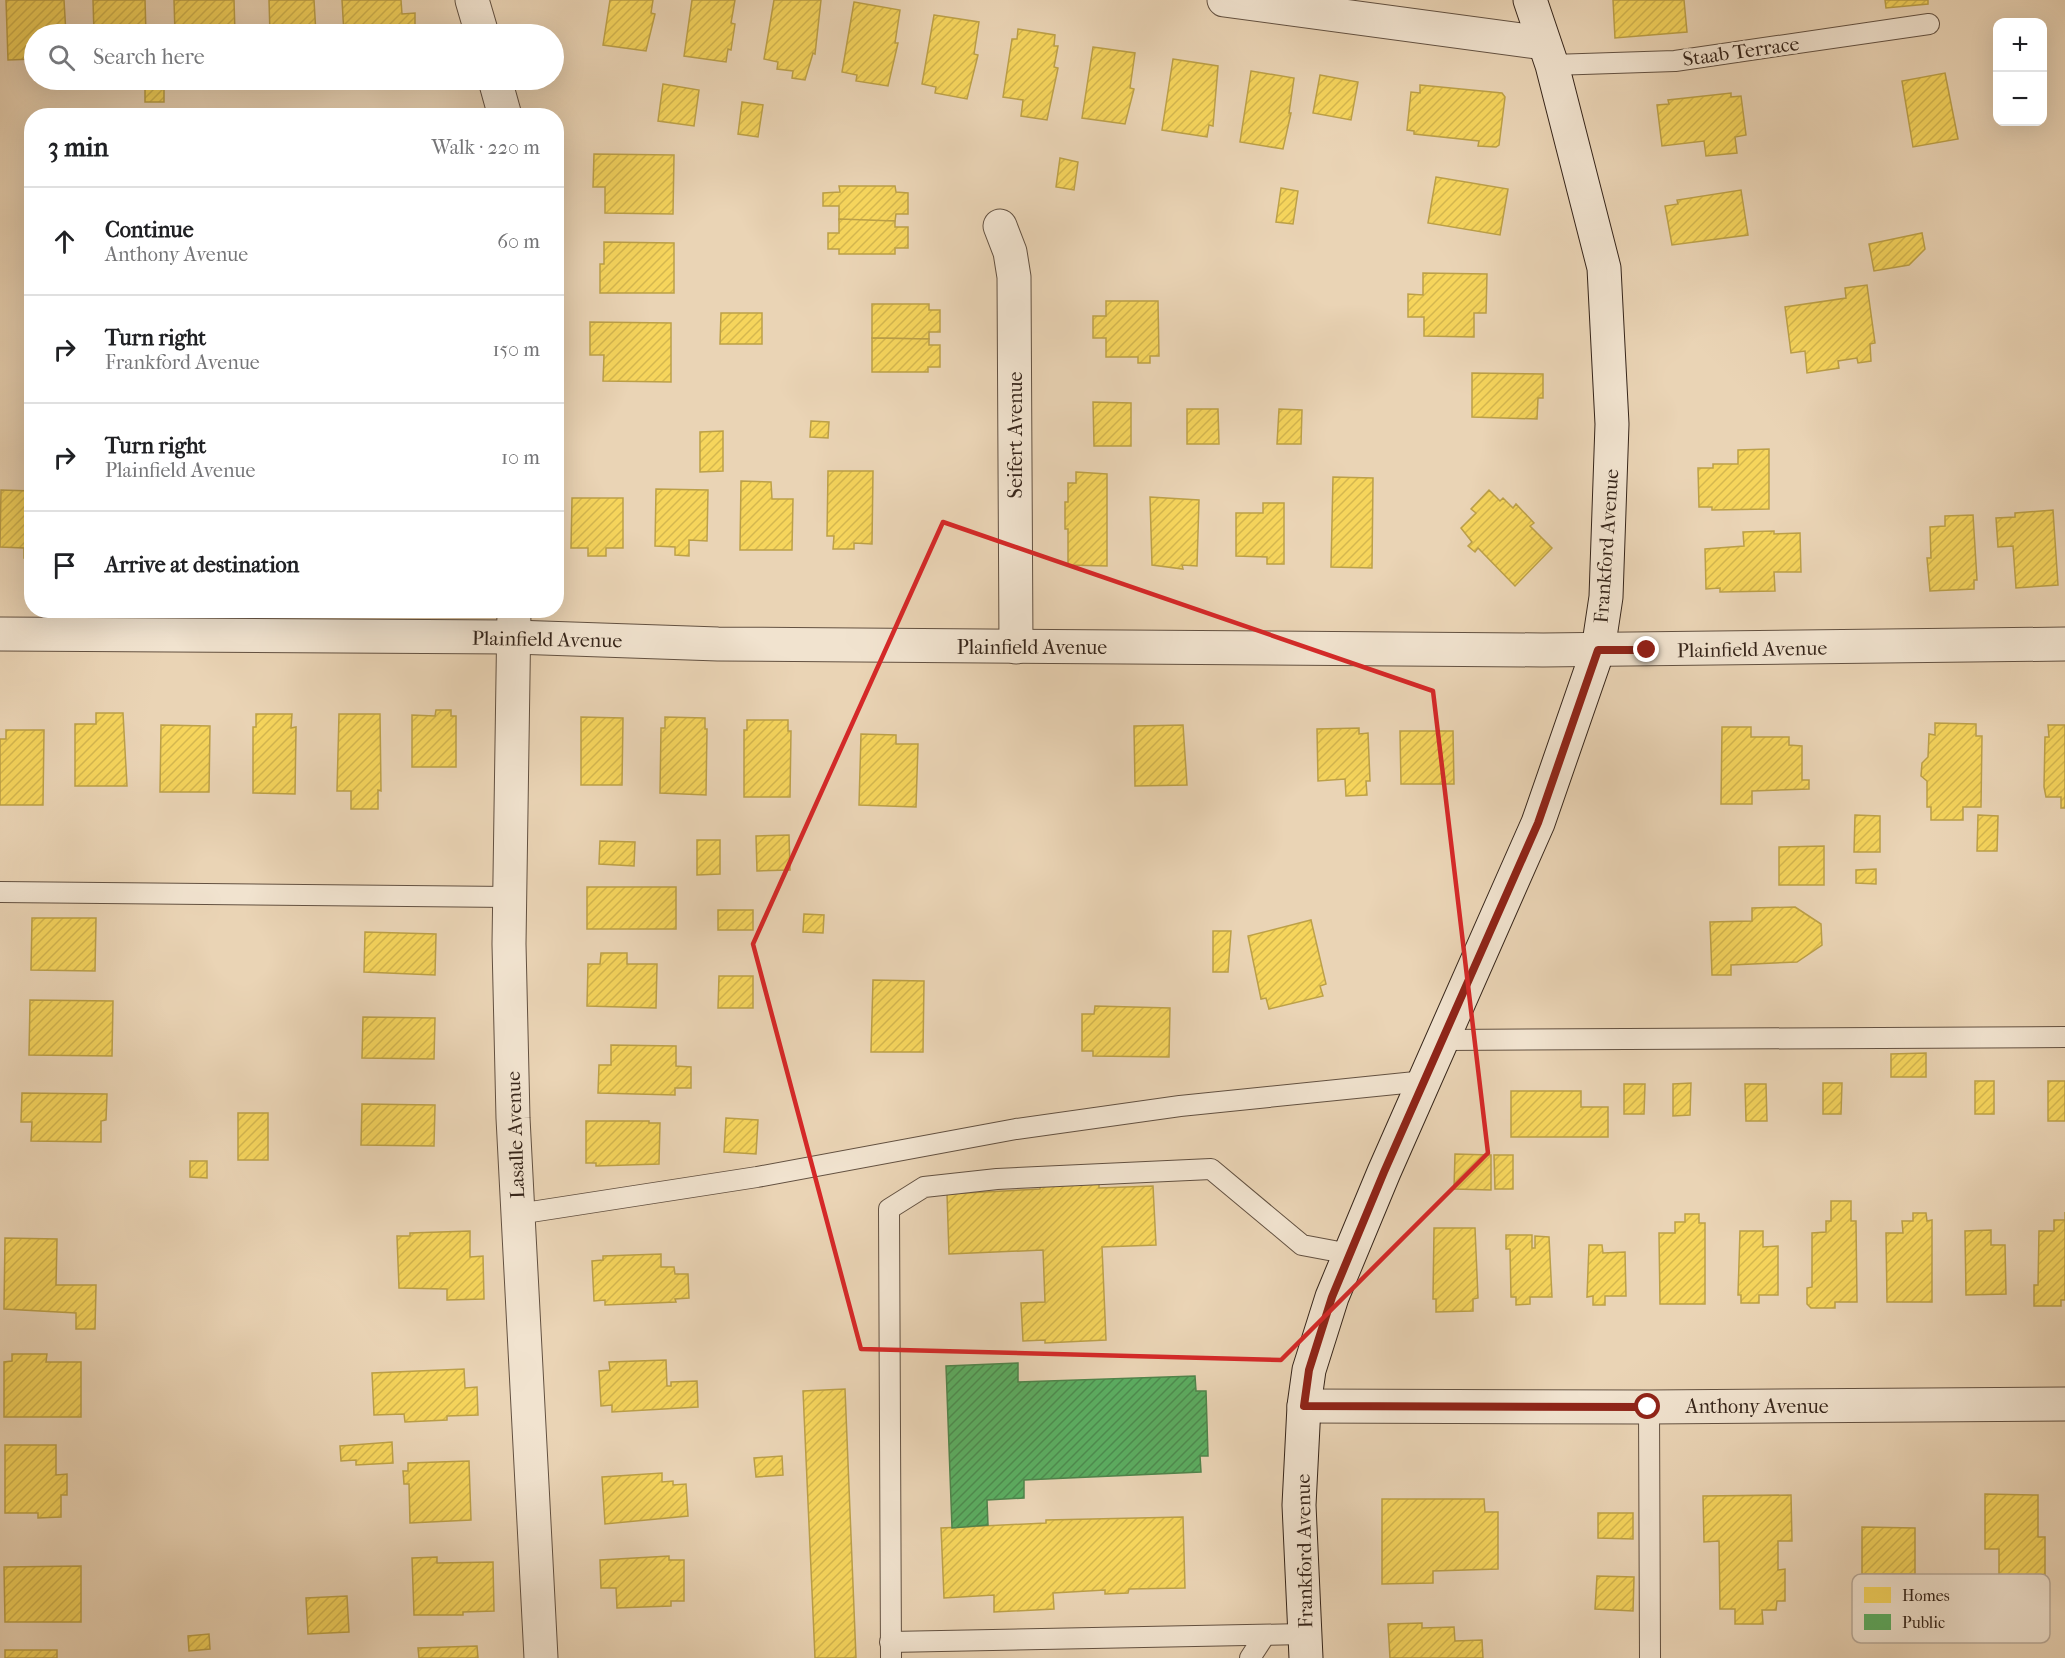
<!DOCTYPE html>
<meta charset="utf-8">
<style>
body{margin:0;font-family:"IM FELL French Canon",serif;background:#f2f2f2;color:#202124}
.controls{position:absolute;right:18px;top:18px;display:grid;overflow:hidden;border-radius:12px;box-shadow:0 6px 24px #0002}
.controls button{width:54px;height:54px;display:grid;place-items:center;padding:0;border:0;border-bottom:2px solid #e0e0e0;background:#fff;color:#202124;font:30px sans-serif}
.stop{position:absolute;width:18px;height:18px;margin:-14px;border:4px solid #8f2418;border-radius:50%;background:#fff}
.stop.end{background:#8f2418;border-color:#fff;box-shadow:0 2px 6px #0008}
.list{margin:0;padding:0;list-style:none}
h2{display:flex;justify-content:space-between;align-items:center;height:78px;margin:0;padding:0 24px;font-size:26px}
h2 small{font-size:20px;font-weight:400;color:#757577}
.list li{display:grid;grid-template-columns:39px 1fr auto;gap:18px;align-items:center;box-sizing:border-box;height:108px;padding:0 24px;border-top:2px solid #e0e0e0}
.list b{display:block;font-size:22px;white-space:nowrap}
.list p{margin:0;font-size:20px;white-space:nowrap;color:#757577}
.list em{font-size:20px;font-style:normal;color:#757577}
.icon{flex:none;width:33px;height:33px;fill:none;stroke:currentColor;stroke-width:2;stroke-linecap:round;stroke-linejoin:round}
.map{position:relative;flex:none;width:2065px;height:1658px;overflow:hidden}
.search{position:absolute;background:#fff;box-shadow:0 6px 24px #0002;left:24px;top:24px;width:540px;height:66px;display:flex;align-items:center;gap:15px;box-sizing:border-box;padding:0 21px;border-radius:33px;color:#757577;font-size:22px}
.panel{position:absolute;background:#fff;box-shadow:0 6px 24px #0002;left:24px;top:108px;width:540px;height:510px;border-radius:24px}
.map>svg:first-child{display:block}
.homes{fill:url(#homes-hatch);stroke:#bca048;stroke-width:1.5}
.public{fill:url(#public-hatch);stroke:#4f854c;stroke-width:1.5}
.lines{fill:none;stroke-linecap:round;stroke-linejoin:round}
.lane-casing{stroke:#635141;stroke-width:22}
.street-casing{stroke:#635141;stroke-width:35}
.secondary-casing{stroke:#36251a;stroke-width:35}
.lane{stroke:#f1e3cf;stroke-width:20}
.street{stroke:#f1e3cf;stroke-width:33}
.secondary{stroke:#f1e3cf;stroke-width:33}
.route{stroke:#8f2418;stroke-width:8}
.marked{fill:none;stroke:#d62828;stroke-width:4.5;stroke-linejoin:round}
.labels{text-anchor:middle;stroke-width:6;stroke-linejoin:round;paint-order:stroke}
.street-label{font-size:20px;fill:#36251a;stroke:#f1e3cf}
.key{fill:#f1e3cf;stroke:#b9aa99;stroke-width:1.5}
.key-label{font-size:16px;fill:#36251a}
</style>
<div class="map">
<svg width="2065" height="1658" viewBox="0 0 2065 1658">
<defs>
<pattern id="homes-hatch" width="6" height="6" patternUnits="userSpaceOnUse" patternTransform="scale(1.5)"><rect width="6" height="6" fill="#f6d55c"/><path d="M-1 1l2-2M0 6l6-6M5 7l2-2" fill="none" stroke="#d4b74f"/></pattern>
<pattern id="public-hatch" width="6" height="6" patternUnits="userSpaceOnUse" patternTransform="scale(1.5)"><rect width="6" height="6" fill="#5aae61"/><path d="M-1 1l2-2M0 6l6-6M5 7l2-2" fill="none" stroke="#4b8d4f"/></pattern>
</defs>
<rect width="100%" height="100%" fill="#ead4b5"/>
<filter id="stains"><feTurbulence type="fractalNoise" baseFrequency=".00333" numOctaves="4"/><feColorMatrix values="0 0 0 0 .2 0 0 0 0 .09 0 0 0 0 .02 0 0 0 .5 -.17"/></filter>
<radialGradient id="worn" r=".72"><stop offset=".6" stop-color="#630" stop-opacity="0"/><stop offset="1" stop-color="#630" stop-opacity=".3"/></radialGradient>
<g class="homes">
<polygon points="6,0 64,0 66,34 34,34 34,59 8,60"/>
<polygon points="93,0 145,0 146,34 94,34"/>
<polygon points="174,0 234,0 235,34 175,34"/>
<polygon points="269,0 314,0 316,34 270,34"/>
<polygon points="342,0 401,0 402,14 415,13 415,34 344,34"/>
<polygon points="610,0 653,0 651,13 655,14 646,51 603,45"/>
<polygon points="692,0 735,0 731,23 735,24 731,50 728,49 726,62 684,56"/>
<polygon points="774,0 821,0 815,54 813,53 805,80 792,78 793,71 777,69 778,62 764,59"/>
<polygon points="1613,0 1684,0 1687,32 1615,38"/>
<polygon points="1885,0 1928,0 1928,4 1886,8"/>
<polygon points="854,2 900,10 895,43 898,43 888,86 856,81 857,75 842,72"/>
<polygon points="934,15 979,22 974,54 978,55 967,99 935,93 936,87 922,84"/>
<polygon points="1018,29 1055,35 1054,46 1058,46 1054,67 1058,68 1047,120 1021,116 1023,100 1003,97 1012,39 1017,39"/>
<polygon points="1093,47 1135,53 1130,88 1134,89 1125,124 1082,118"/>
<polygon points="1173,59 1218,66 1213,126 1209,125 1207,137 1162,130"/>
<polygon points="1251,71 1294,78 1289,113 1291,113 1283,149 1240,142"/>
<polygon points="1945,73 1958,139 1913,147 1902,81"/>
<polygon points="1320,75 1358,82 1351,120 1313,113"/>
<polygon points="145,83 164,84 164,102 145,102"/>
<polygon points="663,84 699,90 694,126 658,121"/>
<polygon points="1420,85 1502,93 1505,97 1499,145 1496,147 1478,146 1479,141 1414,134 1414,131 1407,130 1411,92 1420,93"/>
<polygon points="1731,93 1731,97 1741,96 1746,135 1735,137 1737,153 1706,156 1704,141 1662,146 1657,105 1669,104 1668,100"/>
<polygon points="742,102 763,105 758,137 738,134"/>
<rect x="27" y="139" width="5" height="34"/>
<polygon points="594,154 674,155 673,214 605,213 605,187 593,187"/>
<polygon points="1060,158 1078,162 1074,190 1056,187"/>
<polygon points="1436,177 1508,189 1500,235 1428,223"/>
<polygon points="839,186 895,186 896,192 908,193 908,214 896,214 895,221 839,220 839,206 823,206 823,193 840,192"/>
<polygon points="1281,188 1298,191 1293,224 1276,222"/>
<polygon points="1741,190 1748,235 1672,245 1665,206 1678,204 1677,200"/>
<polygon points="839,219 895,221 895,227 908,227 908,248 895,248 895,254 839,254 839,249 828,249 828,233 839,233"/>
<polygon points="1922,233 1925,249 1909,265 1874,271 1869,244"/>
<polygon points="604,242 674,243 674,293 600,293 600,264 604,264"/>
<polygon points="1423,273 1487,274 1486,313 1474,313 1474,337 1424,336 1424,317 1408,317 1408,294 1423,295"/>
<polygon points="1867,285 1875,343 1870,344 1871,361 1858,363 1857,358 1838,361 1839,368 1807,373 1805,351 1791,353 1785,307 1846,298 1845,288"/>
<polygon points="1106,301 1158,301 1159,356 1150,356 1150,363 1138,363 1138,357 1106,357 1106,338 1093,338 1093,316 1106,316"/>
<polygon points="872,304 929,304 929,310 940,310 940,332 929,332 929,339 872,338"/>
<rect x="26" y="307" width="6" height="34"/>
<polygon points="721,313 762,313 762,344 720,344"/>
<polygon points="590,322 671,323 671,382 603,381 604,355 590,355"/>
<polygon points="872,338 929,339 929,345 940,345 940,367 928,367 928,372 872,372"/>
<polygon points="1472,373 1543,374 1543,398 1538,398 1537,419 1472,417"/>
<polygon points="1093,402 1131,403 1131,446 1094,446"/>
<polygon points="1187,409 1218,409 1219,444 1187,444"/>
<polygon points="1279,409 1302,410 1301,444 1277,444"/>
<polygon points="811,421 829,422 828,438 810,437"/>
<polygon points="723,431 723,471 700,472 700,432"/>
<polygon points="1769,449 1769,509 1712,510 1712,507 1699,507 1698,468 1713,468 1713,464 1738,464 1738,450"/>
<polygon points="828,471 873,471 872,544 854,543 854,549 833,549 834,536 827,536"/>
<polygon points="1076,472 1107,474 1107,566 1068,565 1068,529 1065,529 1065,502 1068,502 1068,483 1076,483"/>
<polygon points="1333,477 1373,478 1372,568 1331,567"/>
<polygon points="741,481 771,482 772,499 793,499 792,550 740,550"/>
<polygon points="656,489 708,490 707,541 689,540 689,556 675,555 675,547 655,546"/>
<polygon points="1,490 32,491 32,558 24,558 24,548 0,547"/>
<polygon points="1489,490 1500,501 1503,498 1513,508 1516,504 1534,523 1530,526 1552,548 1515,586 1478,548 1475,552 1468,546 1472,542 1461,528 1476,513 1471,509"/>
<polygon points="1150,497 1199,500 1197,566 1182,565 1183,569 1152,565"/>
<polygon points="572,498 623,498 623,548 606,548 606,556 588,556 588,548 571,548"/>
<polygon points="1263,503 1284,503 1284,564 1267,564 1267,557 1236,556 1236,513 1263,513"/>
<polygon points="2053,510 2058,585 2016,588 2013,546 1998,547 1996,518 2015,517 2015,513"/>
<polygon points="1973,515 1977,580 1974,580 1974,589 1930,591 1927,558 1931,558 1930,527 1945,526 1945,516"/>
<polygon points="1774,531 1774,534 1800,533 1801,572 1774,572 1775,591 1720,592 1720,588 1706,589 1705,549 1744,546 1743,532"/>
<polygon points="436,710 451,710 451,716 456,716 456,767 412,767 412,715 435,716"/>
<polygon points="96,713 123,713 127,786 75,786 75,724 96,724"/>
<polygon points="256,714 292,714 291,728 296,727 295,794 253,793 253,727 256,727"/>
<polygon points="339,714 380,714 381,791 378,790 378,809 351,809 351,791 337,791"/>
<polygon points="581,717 623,718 622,785 581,785"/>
<polygon points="665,717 705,718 705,729 707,729 706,795 660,793 661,728 665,728"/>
<polygon points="747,720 788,720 788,731 791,731 790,797 744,797 744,730 747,730"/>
<polygon points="1935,723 1976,724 1976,736 1982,736 1981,807 1963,807 1963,820 1931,820 1931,807 1927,807 1927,781 1921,776 1922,763 1928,757 1929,734 1935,735"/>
<polygon points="161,725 210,726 209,792 160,792"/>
<polygon points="1183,725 1187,785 1135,786 1134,726"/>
<polygon points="2048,725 2065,725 2065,808 2061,808 2061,797 2046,797 2044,787 2045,737 2049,737"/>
<polygon points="1722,727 1751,727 1751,737 1789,737 1789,745 1802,746 1802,780 1809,780 1809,789 1752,791 1752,804 1721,804"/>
<polygon points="1359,728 1359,734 1368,733 1370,781 1366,781 1367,795 1346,796 1345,779 1318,781 1317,729"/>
<polygon points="6,730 44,730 43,805 0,805 0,739 6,739"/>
<polygon points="1400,731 1453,731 1454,784 1401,784"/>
<polygon points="861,734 896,735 896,744 918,744 916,807 859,805"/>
<polygon points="1855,815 1880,816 1880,852 1854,852"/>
<polygon points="1978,815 1998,816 1997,851 1977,851"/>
<polygon points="789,835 790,870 757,871 756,836"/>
<polygon points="697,840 720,840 720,874 697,875"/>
<polygon points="600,841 635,842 634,866 599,864"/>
<polygon points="1824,846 1824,885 1779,885 1779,847"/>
<polygon points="1876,869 1876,884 1856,883 1856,870"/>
<rect x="587" y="887" width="89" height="42"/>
<polygon points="1795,907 1821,924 1822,945 1797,962 1731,965 1731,975 1712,975 1710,922 1752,921 1752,908"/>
<rect x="718" y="910" width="35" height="20"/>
<polygon points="804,914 824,915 823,933 803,932"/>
<polygon points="32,918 96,918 95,971 31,970"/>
<polygon points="1311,920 1326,984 1320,986 1323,996 1269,1009 1266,998 1261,999 1248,936"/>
<polygon points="1213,931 1231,931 1228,972 1213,972"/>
<polygon points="365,932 436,934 435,975 364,972"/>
<polygon points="601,953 627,953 627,964 657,964 656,1008 587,1006 588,964 600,964"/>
<polygon points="719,976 753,976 753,1008 718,1008"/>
<polygon points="873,980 924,981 923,1052 871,1052"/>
<polygon points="30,1000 113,1001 112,1056 29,1055"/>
<polygon points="1095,1006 1170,1008 1169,1057 1093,1056 1093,1051 1082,1051 1082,1014 1094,1014"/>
<polygon points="363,1017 435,1018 434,1059 362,1058"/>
<polygon points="611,1045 676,1046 676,1066 691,1067 691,1088 675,1088 675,1095 598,1093 599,1065 611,1065"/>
<polygon points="1926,1053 1926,1077 1891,1077 1891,1054"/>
<rect x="1975" y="1081" width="19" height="33"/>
<rect x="2048" y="1081" width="17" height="40"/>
<polygon points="1691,1083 1690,1115 1673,1116 1673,1084"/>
<polygon points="1823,1083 1842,1083 1841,1114 1823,1114"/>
<polygon points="1624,1084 1645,1084 1644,1114 1624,1114"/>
<polygon points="1745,1084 1766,1084 1767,1121 1746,1121"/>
<polygon points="1511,1091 1581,1091 1581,1107 1608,1107 1608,1137 1511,1137"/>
<polygon points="22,1093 107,1094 106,1120 101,1121 101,1142 31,1141 32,1122 21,1122"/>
<polygon points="362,1104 435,1105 434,1146 361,1145"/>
<rect x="238" y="1113" width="30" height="47"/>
<polygon points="726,1118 758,1120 756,1154 724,1152"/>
<polygon points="586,1121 649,1121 649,1123 660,1123 659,1164 596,1166 596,1163 586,1163"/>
<polygon points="1455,1154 1491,1155 1491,1190 1454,1189"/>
<polygon points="1494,1155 1513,1155 1513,1189 1495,1189"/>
<polygon points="190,1161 207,1161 207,1178 190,1177"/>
<polygon points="1099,1182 1099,1188 1153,1186 1156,1245 1102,1247 1106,1340 1045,1343 1045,1340 1023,1341 1021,1303 1045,1302 1043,1250 949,1254 947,1194 1040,1189 1040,1185"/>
<polygon points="1831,1201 1851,1201 1851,1221 1856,1221 1857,1302 1835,1302 1835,1308 1811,1308 1807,1304 1807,1288 1812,1287 1812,1233 1826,1232 1826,1221 1831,1221"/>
<polygon points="2065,1212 2065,1300 2061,1300 2061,1306 2034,1306 2034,1285 2038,1285 2039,1231 2054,1231 2054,1220 2065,1220"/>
<polygon points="1913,1213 1926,1213 1927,1221 1932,1220 1932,1302 1887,1302 1886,1233 1903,1233 1902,1221 1913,1221"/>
<polygon points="1685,1214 1699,1214 1699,1223 1705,1223 1705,1304 1660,1304 1659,1233 1675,1233 1675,1222 1685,1222"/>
<polygon points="1434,1228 1475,1228 1478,1298 1473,1299 1473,1311 1436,1312 1436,1299 1433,1299"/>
<polygon points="1991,1230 1991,1245 2005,1245 2006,1294 1966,1295 1965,1231"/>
<polygon points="470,1231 470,1257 483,1256 484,1299 447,1300 447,1289 399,1288 397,1236 410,1236 410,1233"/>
<polygon points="1740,1231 1763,1231 1763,1247 1778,1246 1778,1295 1759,1295 1759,1303 1741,1303 1741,1295 1738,1295"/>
<polygon points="1506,1235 1532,1235 1532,1248 1535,1248 1535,1236 1549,1237 1552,1297 1530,1297 1530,1304 1516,1305 1516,1297 1511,1297 1510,1249 1506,1249"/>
<polygon points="5,1238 57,1239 56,1285 96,1285 95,1329 76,1329 76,1313 4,1309"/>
<polygon points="1589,1245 1602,1245 1603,1253 1625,1252 1626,1296 1605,1296 1605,1305 1593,1305 1593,1296 1587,1297"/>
<polygon points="661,1254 661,1267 674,1267 675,1274 688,1274 689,1298 675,1299 676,1302 605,1305 605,1300 594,1301 592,1261 603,1260 603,1256"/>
<polygon points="12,1354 47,1354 46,1362 81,1362 81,1417 4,1417 4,1362 12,1361"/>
<polygon points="666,1360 667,1386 671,1386 671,1382 697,1381 698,1407 612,1412 612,1405 601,1406 599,1371 610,1370 609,1362"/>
<polygon points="464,1369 465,1388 477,1387 478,1415 447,1416 447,1420 405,1422 404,1414 374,1415 372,1373"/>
<polygon points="845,1389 856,1658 815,1658 803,1391"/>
<polygon points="392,1442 393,1463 356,1465 356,1460 341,1461 340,1446"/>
<polygon points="5,1445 56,1445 56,1475 67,1474 67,1495 61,1495 61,1517 38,1518 38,1513 5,1513"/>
<polygon points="782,1456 783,1475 756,1477 754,1458"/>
<polygon points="469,1461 471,1520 410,1523 409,1484 404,1484 403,1471 408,1471 408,1463"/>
<polygon points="662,1473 662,1482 673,1481 673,1485 686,1484 688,1516 605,1524 602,1477"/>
<polygon points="1985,1494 2038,1495 2038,1537 2045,1537 2045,1579 2035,1579 2034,1597 2012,1597 2011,1579 1999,1579 1999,1549 1985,1549"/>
<polygon points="1791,1495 1792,1541 1778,1541 1778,1570 1785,1569 1785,1601 1777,1601 1776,1610 1762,1610 1763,1624 1735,1624 1735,1609 1720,1609 1719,1541 1704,1542 1703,1496"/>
<polygon points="1382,1499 1484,1499 1485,1512 1498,1512 1498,1569 1433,1571 1433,1583 1382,1584"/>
<polygon points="1598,1513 1633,1513 1633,1539 1598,1538"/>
<polygon points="1183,1517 1185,1588 1129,1589 1128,1593 1105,1594 1105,1590 1053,1593 1054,1609 994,1612 994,1595 944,1598 941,1528 1046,1523 1046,1520"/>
<polygon points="1862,1527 1915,1528 1915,1574 1862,1574"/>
<polygon points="669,1556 669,1560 684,1560 684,1601 671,1601 671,1606 617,1608 616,1588 601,1588 600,1560"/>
<polygon points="437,1557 437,1563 493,1562 494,1611 463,1612 463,1615 414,1615 412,1558"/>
<polygon points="81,1566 81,1622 5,1622 4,1567"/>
<polygon points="1597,1576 1634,1577 1633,1611 1595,1609"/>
<polygon points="347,1596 349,1632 308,1634 306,1598"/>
<polygon points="1422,1623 1422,1628 1454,1627 1455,1641 1482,1640 1483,1658 1390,1658 1388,1624"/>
<polygon points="209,1634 210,1649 189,1651 188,1636"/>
<polygon points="477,1646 478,1658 419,1658 418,1648"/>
<rect x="5" y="1650" width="52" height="8"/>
</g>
<polygon class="public" points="1018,1363 1018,1382 1195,1376 1196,1391 1206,1391 1208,1456 1200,1456 1201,1472 1024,1480 1024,1498 987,1500 988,1525 952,1528 946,1366"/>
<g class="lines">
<g class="lane-casing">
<g id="lane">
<polyline points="1552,65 1675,61 1929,24"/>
<polyline points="0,892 509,897"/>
<polyline points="1443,1040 2065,1037"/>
<polyline points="518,1214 757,1177 1016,1129 1180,1106 1425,1081"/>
<polyline points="1649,1407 1650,1658"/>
<polyline points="890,1642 1304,1634"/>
<polyline points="891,1658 889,1209 924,1187 997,1179 1211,1169 1302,1245 1350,1254"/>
<polyline points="1250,1658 1265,1635"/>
</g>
</g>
<g class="street-casing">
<g id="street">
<polyline points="472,0 482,34"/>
<polyline points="1224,0 1544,43"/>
<polyline points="495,80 505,116"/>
<polyline points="1000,226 1010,252 1014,277 1016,647"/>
<polyline points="514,610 509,944 513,1118 541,1658"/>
<polyline points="0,634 514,637 718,644 1543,650 2065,644"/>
<polyline points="1304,1406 1649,1407 2065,1404"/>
</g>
</g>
<g class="secondary-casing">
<polyline id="secondary" points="1306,1658 1299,1505 1304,1406 1309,1370 1332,1297 1384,1172 1538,823 1598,650 1606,597 1612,424 1604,268 1552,65 1530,0"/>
</g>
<use href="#lane" class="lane"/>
<use href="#street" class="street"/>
<use href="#secondary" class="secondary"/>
</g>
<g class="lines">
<polyline class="route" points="1647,650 1598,650 1538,823 1384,1172 1332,1297 1309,1370 1304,1406 1648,1407"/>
</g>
<path class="marked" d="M943,522L1433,691L1488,1153L1281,1360L861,1349L753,944Z"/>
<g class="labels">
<g class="street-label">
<text transform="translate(1741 51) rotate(-8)" y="7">Staab Terrace</text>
<text transform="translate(1015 435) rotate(-90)" y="7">Seifert Avenue</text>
<text transform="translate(1606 546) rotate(-86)" y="7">Frankford Avenue</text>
<text transform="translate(547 639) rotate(1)" y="7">Plainfield Avenue</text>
<text x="1032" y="654">Plainfield Avenue</text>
<text transform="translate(1752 649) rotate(-1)" y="7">Plainfield Avenue</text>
<text transform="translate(515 1135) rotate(-92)" y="7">Lasalle Avenue</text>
<text x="1757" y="1413">Anthony Avenue</text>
<text transform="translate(1304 1551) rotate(-91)" y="7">Frankford Avenue</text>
</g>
</g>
<rect x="1852" y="1574" width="198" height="69" rx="9" class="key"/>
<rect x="1864" y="1587" width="27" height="16" fill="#f6d55c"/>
<rect x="1864" y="1614" width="27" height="16" fill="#5aae61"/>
<g class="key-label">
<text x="1902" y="1601">Homes</text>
<text x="1902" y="1628">Public</text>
</g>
<rect width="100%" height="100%" filter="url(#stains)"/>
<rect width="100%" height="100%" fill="url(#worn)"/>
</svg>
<div class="controls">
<button>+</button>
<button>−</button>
</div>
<div class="stop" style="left:1648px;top:1407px"></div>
<div class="stop end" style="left:1647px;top:650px"></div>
<div class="search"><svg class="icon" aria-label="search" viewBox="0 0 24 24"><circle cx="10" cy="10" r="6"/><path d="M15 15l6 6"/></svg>Search here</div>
<section class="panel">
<h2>3 min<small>Walk · 220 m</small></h2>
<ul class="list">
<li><svg class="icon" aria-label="ahead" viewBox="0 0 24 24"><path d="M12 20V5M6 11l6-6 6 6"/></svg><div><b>Continue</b><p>Anthony Avenue</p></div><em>60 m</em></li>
<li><svg class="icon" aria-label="right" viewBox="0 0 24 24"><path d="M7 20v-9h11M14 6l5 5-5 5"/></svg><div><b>Turn right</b><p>Frankford Avenue</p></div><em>150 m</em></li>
<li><svg class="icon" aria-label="right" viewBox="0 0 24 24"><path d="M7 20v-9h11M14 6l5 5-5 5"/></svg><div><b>Turn right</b><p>Plainfield Avenue</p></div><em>10 m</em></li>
<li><svg class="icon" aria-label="arrive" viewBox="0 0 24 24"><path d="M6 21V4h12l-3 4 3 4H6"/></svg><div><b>Arrive at destination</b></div></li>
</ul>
</section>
</div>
